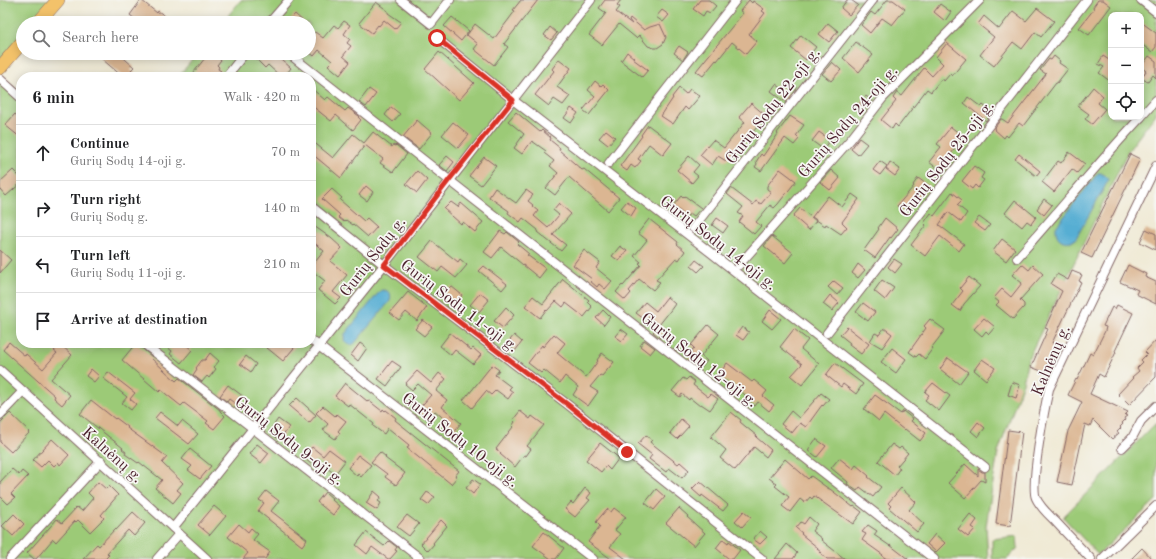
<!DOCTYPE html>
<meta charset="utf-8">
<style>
body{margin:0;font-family:"Old Standard TT",serif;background:#f6f6f6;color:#202124}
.controls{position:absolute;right:12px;top:12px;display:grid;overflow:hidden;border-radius:8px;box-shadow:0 2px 10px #0003}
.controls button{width:36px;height:36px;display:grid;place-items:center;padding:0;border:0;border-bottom:1px solid #e0e0e0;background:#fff;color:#202124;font:20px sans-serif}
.stop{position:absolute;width:12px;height:12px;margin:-9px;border:3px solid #d93025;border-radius:50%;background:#fff}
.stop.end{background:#d93025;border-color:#fff;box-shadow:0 1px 4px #0008}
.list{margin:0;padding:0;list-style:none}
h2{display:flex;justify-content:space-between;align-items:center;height:52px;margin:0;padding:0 16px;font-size:17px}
h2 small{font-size:13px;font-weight:400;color:#757577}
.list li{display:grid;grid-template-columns:26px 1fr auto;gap:12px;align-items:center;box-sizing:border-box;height:56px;padding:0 16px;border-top:1px solid #e0e0e0}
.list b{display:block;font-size:15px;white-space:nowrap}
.list p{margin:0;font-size:13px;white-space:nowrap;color:#757577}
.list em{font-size:13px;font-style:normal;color:#757577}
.icon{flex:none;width:22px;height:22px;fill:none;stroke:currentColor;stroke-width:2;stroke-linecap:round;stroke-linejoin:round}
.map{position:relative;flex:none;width:1156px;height:559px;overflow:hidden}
.search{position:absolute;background:#fff;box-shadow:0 2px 10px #0003;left:16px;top:16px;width:300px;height:44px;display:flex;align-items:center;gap:10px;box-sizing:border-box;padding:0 14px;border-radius:22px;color:#757577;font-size:15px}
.panel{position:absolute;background:#fff;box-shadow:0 2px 10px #0003;left:16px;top:72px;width:300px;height:276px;border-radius:16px}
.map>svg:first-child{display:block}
.green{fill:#9cca77;stroke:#737451;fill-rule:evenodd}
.water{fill:#56aed3;stroke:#50667f}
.building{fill:#dbb692}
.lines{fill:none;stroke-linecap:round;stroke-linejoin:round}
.street-casing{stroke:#846666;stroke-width:10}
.primary-casing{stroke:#846666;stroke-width:14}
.street{stroke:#fff;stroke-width:8}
.primary{stroke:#f3c26a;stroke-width:13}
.route{stroke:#d93025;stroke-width:5}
.labels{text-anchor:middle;stroke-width:3.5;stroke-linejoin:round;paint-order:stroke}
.street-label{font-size:16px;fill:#4a1f2b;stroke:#f6f6f2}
</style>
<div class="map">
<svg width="1156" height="559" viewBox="0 0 1156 559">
<rect width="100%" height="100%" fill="#f6f6f2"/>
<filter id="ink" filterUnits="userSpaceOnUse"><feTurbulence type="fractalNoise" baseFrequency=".025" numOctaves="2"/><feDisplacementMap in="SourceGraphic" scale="8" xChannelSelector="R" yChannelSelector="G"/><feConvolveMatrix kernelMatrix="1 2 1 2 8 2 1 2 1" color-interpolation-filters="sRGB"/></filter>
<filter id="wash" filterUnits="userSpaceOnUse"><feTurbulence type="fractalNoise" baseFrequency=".012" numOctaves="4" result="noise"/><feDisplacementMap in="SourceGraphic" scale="16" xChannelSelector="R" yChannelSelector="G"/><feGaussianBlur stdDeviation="0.9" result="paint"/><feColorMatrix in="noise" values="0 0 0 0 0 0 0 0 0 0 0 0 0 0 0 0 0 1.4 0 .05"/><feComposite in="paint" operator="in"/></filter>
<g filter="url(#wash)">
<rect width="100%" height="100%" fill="#f0ead5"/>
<g class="green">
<polygon points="0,0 52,0 32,23 23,23 23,34 0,61"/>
<path d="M241,0H1156V114L1128,151L1028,359L1023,383L998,452L986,526L988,559H0V78L21,93V343H311V77H178L198,53H309V23H222ZM1111,15H1141V117H1111Z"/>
<polygon points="1156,423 1156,500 1098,555 1063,517"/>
<polygon points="1017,536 1018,548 1007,559 992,559 992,539"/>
</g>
<g class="water">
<path d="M1098,173H1101L1108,178V181L1075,240C1064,244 1055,240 1056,227Z"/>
<path d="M382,290C389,290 392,294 390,301L354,344C350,346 345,344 344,339L345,334L380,291Z"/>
</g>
<g id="blocks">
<g class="building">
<polygon points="141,0 157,13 158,11 165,16 160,23 140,23 130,15"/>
<polygon points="521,0 538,0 504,44 508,47 494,65 474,49 478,44 467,35 475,24 494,39 515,11 513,10"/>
<polygon points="605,0 621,0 617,5 620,7 616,12 632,24 629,20 630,18 644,30 650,27 660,24 666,37 663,44 657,48 654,48 648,46 639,35 636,38 619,24 602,45 589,35 606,13 599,8"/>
<polygon points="700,0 709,0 716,6 710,13 706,11 703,16 693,9"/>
<polygon points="749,0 752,3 753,1 764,9 762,11 765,13 749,34 757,41 746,54 732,42 717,61 716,60 703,76 696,71 743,13 740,11"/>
<polygon points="847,0 851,0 858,5 849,15 841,8"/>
<polygon points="887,0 893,0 905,9 892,25 882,18 870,33 861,25 871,12 875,15"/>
<polygon points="1098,0 1103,0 1111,6 1089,35 1079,28 1094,9 1093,7"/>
<polygon points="376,2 388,11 388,13 401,22 395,29 384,20 379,26 378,25 372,33 359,23"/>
<polygon points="940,4 951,12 945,21 934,12"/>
<polygon points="1037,8 1054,21 1041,37 1035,32 1022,49 1013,42 994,66 980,55 994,37 978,24 984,16 999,29 1013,11 1026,21"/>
<polygon points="662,10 669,15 663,22 656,17"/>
<polygon points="295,14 305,23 287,23"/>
<polygon points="452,17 469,31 461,41 444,26"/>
<polygon points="344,21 350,25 344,34 350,39 347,43 351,46 343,56 350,62 340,75 328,65 332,61 319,50 314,56 309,52 309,39 315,32 323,38 334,25 338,28"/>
<polygon points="1141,22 1156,33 1156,47 1152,52 1141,44"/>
<polygon points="828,23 838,31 829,42 819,34"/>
<polygon points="550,27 557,33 551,40 544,35"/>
<polygon points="801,35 816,47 806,60 791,48"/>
<polygon points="856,42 873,55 859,72 843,58"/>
<polygon points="947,43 966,59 952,76 950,74 944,81 942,78 931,92 927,89 898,127 895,124 892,129 881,120 896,101 893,98 897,92 902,96 924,68 932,76 943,64 936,57"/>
<polygon points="679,46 688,52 683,60 674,53"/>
<polygon points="439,52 474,83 459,100 425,69"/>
<polygon points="627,52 634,58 633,59 648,70 642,77 621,61"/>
<polygon points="106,53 118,53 134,67 131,70 138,77 123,77 102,59"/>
<polygon points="209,53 212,53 221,60 217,65 219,67 218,69 221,71 217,77 190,77"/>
<polygon points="259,53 274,53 291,68 284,77 281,77 268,65 265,68 254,57"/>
<polygon points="1054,56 1060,61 1059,63 1068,69 1057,83 1056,83 1023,126 1019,123 1008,137 1006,135 1004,138 994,129 995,127 1001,119 1002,119 1008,123 1046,74 1040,70 1049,59 1051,60"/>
<polygon points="1103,56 1109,60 1111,57 1111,82 1099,73 1104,67 1098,64"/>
<polygon points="1149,56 1156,61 1156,78 1153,75 1148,82 1141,78 1146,71 1141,67"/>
<polygon points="559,59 571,68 557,87 570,96 563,105 554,99 549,106 535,95 554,71 552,69"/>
<polygon points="832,62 841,70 831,81 822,74"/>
<polygon points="595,81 601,86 603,84 609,90 589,115 583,110 595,96 588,90"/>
<polygon points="776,84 789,94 784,101 771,91"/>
<polygon points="1093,87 1103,96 1098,103 1105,109 1092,124 1085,119 1089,114 1078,106"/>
<polygon points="311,88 325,100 328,97 345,111 348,108 359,116 358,117 361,120 353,130 336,115 331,121 311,105"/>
<polygon points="679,88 686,94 690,89 700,96 688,110 685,107 673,124 661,116 673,98 672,97"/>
<polygon points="369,89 376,94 366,107 359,102"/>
<polygon points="866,96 872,101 866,109 859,104"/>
<polygon points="968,97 981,107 983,105 992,112 986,121 964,103"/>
<polygon points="751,103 766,116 739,149 738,147 726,161 718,156 712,165 700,155 713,140 724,148 745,122 739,117"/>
<polygon points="391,107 400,114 393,122 385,115"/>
<polygon points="571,108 578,113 571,123 564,118"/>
<polygon points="516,112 540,132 542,130 551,138 550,140 560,148 559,150 582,170 584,169 619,198 608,211 569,177 555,195 546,188 558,173 550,166 554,161 544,153 546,151 532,141 522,154 514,148 524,134 508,121"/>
<polygon points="15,114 21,119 21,138 5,125"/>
<polygon points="790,116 804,125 796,136 799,139 794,145 785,138 761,171 755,167 757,164 756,162 761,154 763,156 778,134 777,133"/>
<polygon points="417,120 432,133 419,149 403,137"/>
<polygon points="453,122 469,135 458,148 442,135"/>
<polygon points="648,125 672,143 663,155 649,144 638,159 641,161 635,168 631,165 627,171 620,166 642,136 641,135"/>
<polygon points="951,127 964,137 950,155 953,156 941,171 929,162 941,147 937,144"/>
<polygon points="606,130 615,137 608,145 599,138"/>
<polygon points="373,132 392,147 393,145 395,146 396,145 407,154 393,172 380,163 383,159 365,145 341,178 311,153 311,140 333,158 353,134 364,143"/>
<polygon points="819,132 830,140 823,149 812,141"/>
<polygon points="859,138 867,144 858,155 851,149"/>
<polygon points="1069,152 1085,164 1077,173 1072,169 1054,192 1042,182 1058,161 1061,163"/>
<polygon points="1019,154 1040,171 1036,176 1015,159"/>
<polygon points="1130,154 1140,159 1092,258 1081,253"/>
<polygon points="447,156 454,162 447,171 439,165"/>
<polygon points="689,156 699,165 693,172 698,176 692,183 677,170"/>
<polygon points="484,157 496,166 481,185 469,176"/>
<polygon points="880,161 887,166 880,175 873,170"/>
<polygon points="890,162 900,169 895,176 886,169"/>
<polygon points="974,166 984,173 981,178 984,180 978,188 975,185 972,189 962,181"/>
<polygon points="780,169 796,181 778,204 774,208 770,205 756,222 761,226 754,234 739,222 743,216 738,213 743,207 727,194 731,188 753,205 756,201 761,204 771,192 767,189 767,186"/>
<polygon points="13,170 21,178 21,183 6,196 0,189 0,182"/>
<polygon points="831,170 840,178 830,190 820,182"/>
<polygon points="417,171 427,180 417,193 406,184"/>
<polygon points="918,178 929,186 923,193 922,192 905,213 897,206 914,186 913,185"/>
<polygon points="366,186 373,192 367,201 359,195"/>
<polygon points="495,188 516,203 526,190 533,195 528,201 533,205 532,206 538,211 534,216 548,228 559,215 553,210 559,203 571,214 553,235 566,245 561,251 537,232 538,230 523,218 520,222 508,213 509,211 489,197"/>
<polygon points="332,189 342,198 340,200 364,221 367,218 377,227 368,237 353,224 353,225 346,220 344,222 338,217 340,215 322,199"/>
<polygon points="952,192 962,200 957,205 967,213 961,222 948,212 939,225 964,244 959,251 940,236 925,256 911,245 926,225 924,223 931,213 934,216"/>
<polygon points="852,194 859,199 842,222 847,227 841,234 826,224 825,226 812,217 828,196 842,207"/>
<polygon points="681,196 683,198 685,196 701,208 694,216 690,213 687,217 673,206"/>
<polygon points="1044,199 1052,205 1044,215 1037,209"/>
<polygon points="1015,200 1036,217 1031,224 1027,221 1022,227 1005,213"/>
<polygon points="627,201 636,208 631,216 621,208"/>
<polygon points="451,202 458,207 461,203 483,222 475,232 463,222 461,224 444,209"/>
<polygon points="800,208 816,221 809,230 793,216"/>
<polygon points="979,217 990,225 985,231 974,223"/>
<polygon points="717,218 728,226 723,233 712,225"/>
<polygon points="885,218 898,229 891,238 890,237 875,258 864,250 879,229 878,228"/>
<polygon points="649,219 678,242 677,244 685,251 679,260 676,258 656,280 660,282 653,290 639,279 629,291 631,293 625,300 616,292 622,285 623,286 641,265 639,263 641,262 634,256 647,240 638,233"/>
<polygon points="311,224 331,238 342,248 330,261 347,275 333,292 341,298 335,304 318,290 325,281 311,270 311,267 324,251 311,240"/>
<polygon points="1146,229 1156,234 1156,250 1140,242"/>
<polygon points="500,231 505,234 507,232 519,242 517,244 529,254 527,255 546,269 539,278 501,247 492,258 484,252"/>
<polygon points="772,236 793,253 785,263 764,246"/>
<polygon points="1002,239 1015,249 1006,261 993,251"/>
<polygon points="432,241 458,262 460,259 467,265 456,278 442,267 438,272 419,257"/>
<polygon points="620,246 627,251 619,261 612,256"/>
<polygon points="0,250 11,260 0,273"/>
<polygon points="584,250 600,262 596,268 612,281 605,289 599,284 597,287 590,281 592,279 573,265"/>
<polygon points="894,259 902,264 895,273 888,267"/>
<polygon points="696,260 704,266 698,272 691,266"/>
<polygon points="858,264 865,270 858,278 852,273"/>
<polygon points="1022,264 1029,270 1033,265 1043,274 1020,300 1024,304 1024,307 1013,319 996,305 999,302 994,298 1002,289 1011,297 1022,283 1012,275"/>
<polygon points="1128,265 1146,274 1145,277 1156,282 1156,304 1136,294 1138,290 1120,282"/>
<polygon points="484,266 507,284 502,290 479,271"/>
<polygon points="1072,271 1082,275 1079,281 1081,282 1052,343 1056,345 1044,372 1031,367 1048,329 1045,328 1062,291 1051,284 1057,274 1068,280"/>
<polygon points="969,277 980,286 964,304 960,311 952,305 963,291 960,288"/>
<polygon points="563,279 589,300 587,302 592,307 584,317 566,303 563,307 556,301 547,311 546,310 540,318 525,306 533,296 543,304"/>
<polygon points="882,280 894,288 885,300 874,291"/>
<polygon points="834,281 843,288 837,295 828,287"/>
<polygon points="451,286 462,295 454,306 442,296"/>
<polygon points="408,292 427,307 417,321 406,312 399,320 390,313"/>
<polygon points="480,293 489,300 479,312 470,305"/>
<polygon points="830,295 839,303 832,311 823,304"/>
<polygon points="667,297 675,304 670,311 659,325 666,330 660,338 653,332 658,325 647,316 644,319 636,313 645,302 656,311"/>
<polygon points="863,303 875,312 868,321 856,312"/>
<polygon points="1117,305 1133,313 1115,351 1116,352 1104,377 1099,374 1090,394 1128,412 1125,415 1127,416 1124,418 1125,420 1122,423 1123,424 1120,427 1121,428 1117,432 1119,433 1112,439 1093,420 1090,426 1085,424 1072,485 1057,482 1068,431 1082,402 1068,395 1076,379 1077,380 1090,353 1093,355 1105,331 1106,327 1103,326 1112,307 1115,309"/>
<polygon points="506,307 514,315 503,328 494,321"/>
<polygon points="603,310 610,317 604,325 596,318"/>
<polygon points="770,310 781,319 772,329 762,321"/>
<polygon points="984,318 995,327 989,334 986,331 982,336 974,329"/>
<polygon points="930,319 945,330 932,347 933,348 925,359 919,354 916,357 909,352 926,328 924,326"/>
<polygon points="423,320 432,327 424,336 415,329"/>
<polygon points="708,325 719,334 701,356 707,361 701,368 687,356 694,348 691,345"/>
<polygon points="742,327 749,332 743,340 736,335"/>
<polygon points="847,327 869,344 861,354 849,345 850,343 840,335"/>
<polygon points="884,328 892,334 882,348 870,341 875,333 879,335"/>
<polygon points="621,329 628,334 622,341 615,336"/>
<polygon points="794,329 808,340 801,349 819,364 802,385 791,376 802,364 780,347"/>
<polygon points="450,333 471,350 473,348 481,355 473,364 455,350 451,355 440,346"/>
<polygon points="554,334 565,343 557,353 586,377 598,361 597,360 602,353 614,362 602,376 600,375 590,387 598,392 588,406 573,395 578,387 565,376 560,383 544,370 541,373 528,363 542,345 543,347"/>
<polygon points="514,335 522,342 515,351 507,344"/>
<polygon points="644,340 655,348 650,354 640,346"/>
<polygon points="1156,340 1156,377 1129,405 1118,394 1133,378 1132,377 1139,371 1137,368 1143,362 1141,360 1147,354 1145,352"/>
<polygon points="9,342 25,356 26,354 43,369 57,353 54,351 60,344 72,355 51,379 70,395 62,405 54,398 55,396 3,350"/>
<polygon points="136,343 152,357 151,358 176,381 179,378 220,410 220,411 225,416 214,429 206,423 208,421 184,403 181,406 161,390 159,392 122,360"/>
<polygon points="162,343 184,343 192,350 181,363 170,354 172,351"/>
<polygon points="261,343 298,343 283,361"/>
<polygon points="360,343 367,348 358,361 351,355"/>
<polygon points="892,348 906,359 896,373 881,362"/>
<polygon points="210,353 219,361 214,367 216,369 209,378 207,376 202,382 193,375 197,369 196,368 202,360 205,360"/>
<polygon points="246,356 256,364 251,372 240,364"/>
<polygon points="948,358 968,372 959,384 940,369"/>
<polygon points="982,359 995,368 986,380 974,370"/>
<polygon points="392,361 401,367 387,386 378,379"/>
<polygon points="727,363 752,382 754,380 767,391 763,396 774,405 769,411 758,402 755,406 748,401 750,399 732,384 731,385 718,376"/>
<polygon points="835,363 863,384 856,394 843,384 841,387 826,375"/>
<polygon points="492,365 499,370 495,375 511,387 509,389 513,392 508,399 496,390 491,395 486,391 472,408 463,400 468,394 468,395"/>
<polygon points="91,369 99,376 94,382 86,376"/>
<polygon points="417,371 431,383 439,373 446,379 436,391 447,400 442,407 461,423 452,434 444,427 448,422 435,411 428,420 417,411 431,395 418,384 412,390 405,384"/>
<polygon points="108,372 135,393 130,399 136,404 131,410 122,403 127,397 103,378"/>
<polygon points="689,377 695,382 693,385 708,397 711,394 718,399 710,410 701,404 700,406 690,398 689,400 682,394 680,397 672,391 683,378 686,380"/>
<polygon points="1012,382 1020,385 1016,398 1008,395"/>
<polygon points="345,383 367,401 368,400 382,411 383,409 385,411 386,410 396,418 395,420 459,471 455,476 457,477 451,484 407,448 409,445 388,428 384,434 373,426 374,424 349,404 348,406 335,396"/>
<polygon points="933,383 950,396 939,411 925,400 929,395 925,392"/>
<polygon points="228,385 244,397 237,405 229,399 227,402 220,396"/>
<polygon points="821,393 829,399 823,406 822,405 806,427 800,423 792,433 781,424 791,411 799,418"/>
<polygon points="875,395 901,414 903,411 913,419 911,421 926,433 920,441 905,429 904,430 884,414 879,421 864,409"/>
<polygon points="297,398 316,415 309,423 289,406"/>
<polygon points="91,400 115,419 116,418 128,427 127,428 167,457 162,463 183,483 177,490 181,493 173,503 155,488 162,480 139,462 138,463 125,454 126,452 122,449 123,448 80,414"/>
<polygon points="323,406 335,416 337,414 346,421 338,431 340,433 335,439 323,430 328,424 316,413"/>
<polygon points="520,411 530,419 532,416 544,425 527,446 531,449 526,456 524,455 515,467 500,454 501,453 496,449 513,427 512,426 515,422 513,420"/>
<polygon points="160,412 178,426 182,421 198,434 189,444 155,418"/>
<polygon points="731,412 741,420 740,422 757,436 756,437 771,450 766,457 754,447 735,470 720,458 726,450 711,437"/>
<polygon points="10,413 30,432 11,452 0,442 0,423"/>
<polygon points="278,419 289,427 280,440 269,432"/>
<polygon points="681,419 689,426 680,436 677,439 670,433"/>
<polygon points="978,422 985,428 978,437 971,431"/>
<polygon points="1008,430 1022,432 1010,526 996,524"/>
<polygon points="646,435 652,440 650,442 678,464 680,462 689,470 682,478 669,468 666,472 649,459 652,455 638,444"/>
<polygon points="52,439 69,455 60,465 58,462 54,466 48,460 41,467 33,460"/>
<polygon points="816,439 826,446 817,457 808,450"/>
<polygon points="600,443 619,458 610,470 606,466 601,472 586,460"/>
<polygon points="257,444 269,453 261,463 249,454"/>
<polygon points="892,444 899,449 901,447 908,453 897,466 900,468 895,475 878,461"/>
<polygon points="312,447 323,456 329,449 345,461 335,474 316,460 312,465 303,457"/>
<polygon points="190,449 211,466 200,479 188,470 192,466 182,459"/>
<polygon points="380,452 386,457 385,458 405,473 396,485 385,477 387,474 371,462"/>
<polygon points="358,455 371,465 361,477 358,474 357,476 348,468"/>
<polygon points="839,458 853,469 856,465 869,476 868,477 881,487 873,497 860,487 857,491 847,484 848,482 831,468"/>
<polygon points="785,459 808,479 811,476 829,489 830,489 853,507 854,506 862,512 853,524 814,496 812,499 810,497 805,503 800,499 790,512 782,506 789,497 775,486 777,484 769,478"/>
<polygon points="965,464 978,476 978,469 982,472 985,472 985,482 981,480 965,498 948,483"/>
<polygon points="12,469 19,475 22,471 28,476 11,494 15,498 8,504 0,496 0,482"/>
<polygon points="473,479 480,484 473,494 466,488"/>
<polygon points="700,481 728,505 723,511 702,495 701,497 692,489"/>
<polygon points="98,482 106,489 109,486 118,495 101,515 104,518 90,532 78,520 76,522 75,521 56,542 53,539 36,559 34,559 27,553 57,519 62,523 77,507 82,511 93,498 88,493"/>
<polygon points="585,488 591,493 587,498 590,500 575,517 565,509 571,502 573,504"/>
<polygon points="901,488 916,502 909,510 924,524 917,532 889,508 891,506 888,503"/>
<polygon points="656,489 665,497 654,510 645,503"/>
<polygon points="266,491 279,501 271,511 307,539 302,546 258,511 264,503 259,500"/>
<polygon points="374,491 381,497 378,501 381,503 377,510 366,503"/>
<polygon points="325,492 333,499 332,500 339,506 333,515 317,502"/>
<polygon points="427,492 435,497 428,505 421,500"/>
<polygon points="214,506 226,516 210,535 198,525"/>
<polygon points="614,508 626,517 615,530 620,534 610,547 626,559 611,559 588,542 600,526 596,522 607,509 611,512"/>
<polygon points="679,508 688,516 687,517 705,533 694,546 666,523"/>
<polygon points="744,511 751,517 742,527 735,521"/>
<polygon points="133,512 145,523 134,536 128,530 107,553 109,555 105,559 83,559 97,544 99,546 115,529 116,530"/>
<polygon points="14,514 24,524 13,536 2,526"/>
<polygon points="970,514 977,520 972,527 975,529 968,537 958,529"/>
<polygon points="407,515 419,524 409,536 397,527"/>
<polygon points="809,517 817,524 812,531 822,539 821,540 845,559 827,559 820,553 821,552 817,549 818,548 801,534 802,533 796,528 801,522 804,524"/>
<polygon points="441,520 447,526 433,543 434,544 428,551 421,544"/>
<polygon points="239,524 248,532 251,528 258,534 253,540 270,552 265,559 243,559 248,553 228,537"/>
<polygon points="868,525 877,531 874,535 890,546 890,545 908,559 887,559 882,556 883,555 862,540 866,534 862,532"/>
<polygon points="760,531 767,537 760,544 753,539"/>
<polygon points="366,532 384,546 389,541 397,547 395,550 397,551 390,559 388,559 372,547 367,554 356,545"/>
<polygon points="544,532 564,548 556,559 551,559 533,546"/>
<polygon points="935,534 945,543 936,552 927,544"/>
<polygon points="723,539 728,543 729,541 740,550 733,559 729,559 716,548"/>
<polygon points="787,544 797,553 793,559 775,559"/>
<polygon points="1142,548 1152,559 1131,559"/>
</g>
</g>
</g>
<g filter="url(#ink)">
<use href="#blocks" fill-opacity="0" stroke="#846666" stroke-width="1"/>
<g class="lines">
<g class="street-casing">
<g id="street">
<polyline points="401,0 431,24 450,0"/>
<polyline points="1141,0 1156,12"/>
<polyline points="269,23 289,0"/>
<polyline points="437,38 513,100 692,238 985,467"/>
<polyline points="288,53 449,180 934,559"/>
<polyline points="226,77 245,53"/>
<polyline points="0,79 21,98"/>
<polyline points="1141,117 1156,100"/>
<polyline points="609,163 736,0"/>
<polyline points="311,206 384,265 567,404 762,559"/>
<polyline points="693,228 873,0"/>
<path d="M1017,258C1059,211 1098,163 1141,117"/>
<polyline points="739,265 851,139 883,98 980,0"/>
<polyline points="827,333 1087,0"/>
<polyline points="311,340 593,559"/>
<polyline points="143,343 421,559"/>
<polyline points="0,370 207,559"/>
<polyline points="0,415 23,391"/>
<polyline points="1122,448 1132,438 1141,421 1156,406"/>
<polyline points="173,528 384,265 591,0"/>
<polyline points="10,559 101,461"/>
<polyline points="157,559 179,534"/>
<path d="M1091,559C1079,546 1067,534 1055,521C1048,514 1040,507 1036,498C1030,485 1045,406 1049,389L1156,166"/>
<polyline points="1102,559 1156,506"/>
</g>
</g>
<g class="primary-casing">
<g id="primary">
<polyline points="38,23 58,0"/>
<polyline points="0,68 23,41"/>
</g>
</g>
<use href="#street" class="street"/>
<use href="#primary" class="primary"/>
</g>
</g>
<g class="lines" filter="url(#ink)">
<polyline class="route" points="437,38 513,100 449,180 384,265 567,404 627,452"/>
</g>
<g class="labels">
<g class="street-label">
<text transform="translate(772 105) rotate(-52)" y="6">Gurių Sodų 22-oji g.</text>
<text transform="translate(847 121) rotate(-49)" y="6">Gurių Sodų 24-oji g.</text>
<text transform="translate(946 158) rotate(-52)" y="6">Gurių Sodų 25-oji g.</text>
<text transform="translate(719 242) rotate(38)" y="6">Gurių Sodų 14-oji g.</text>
<text transform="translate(372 256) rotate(-52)" y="6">Gurių Sodų g.</text>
<text transform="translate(460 305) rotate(37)" y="6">Gurių Sodų 11-oji g.</text>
<text transform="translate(700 359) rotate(38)" y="6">Gurių Sodų 12-oji g.</text>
<text transform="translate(1050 360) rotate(-67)" y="6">Kalnėnų g.</text>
<text transform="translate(461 439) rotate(38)" y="6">Gurių Sodų 10-oji g.</text>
<text transform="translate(290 440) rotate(38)" y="6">Gurių Sodų 9-oji g.</text>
<text transform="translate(113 454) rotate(42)" y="6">Kalnėnų g.</text>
</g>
</g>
</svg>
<div class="controls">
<button>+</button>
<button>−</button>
<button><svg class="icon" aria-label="locate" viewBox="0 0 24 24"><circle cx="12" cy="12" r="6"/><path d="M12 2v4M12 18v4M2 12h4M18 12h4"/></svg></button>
</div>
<div class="stop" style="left:437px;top:38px"></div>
<div class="stop end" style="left:627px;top:452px"></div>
<div class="search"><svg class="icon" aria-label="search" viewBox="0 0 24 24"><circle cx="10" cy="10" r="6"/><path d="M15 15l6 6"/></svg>Search here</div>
<section class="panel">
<h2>6 min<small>Walk · 420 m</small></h2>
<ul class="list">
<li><svg class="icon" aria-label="ahead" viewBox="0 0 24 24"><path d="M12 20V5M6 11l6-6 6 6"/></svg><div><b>Continue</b><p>Gurių Sodų 14-oji g.</p></div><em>70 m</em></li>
<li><svg class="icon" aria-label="right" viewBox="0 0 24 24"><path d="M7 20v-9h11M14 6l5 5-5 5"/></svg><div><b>Turn right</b><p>Gurių Sodų g.</p></div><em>140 m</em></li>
<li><svg class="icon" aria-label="left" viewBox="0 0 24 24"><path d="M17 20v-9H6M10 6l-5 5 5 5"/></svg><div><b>Turn left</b><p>Gurių Sodų 11-oji g.</p></div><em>210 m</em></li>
<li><svg class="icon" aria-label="arrive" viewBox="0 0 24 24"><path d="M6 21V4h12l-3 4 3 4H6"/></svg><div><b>Arrive at destination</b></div></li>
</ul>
</section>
</div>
